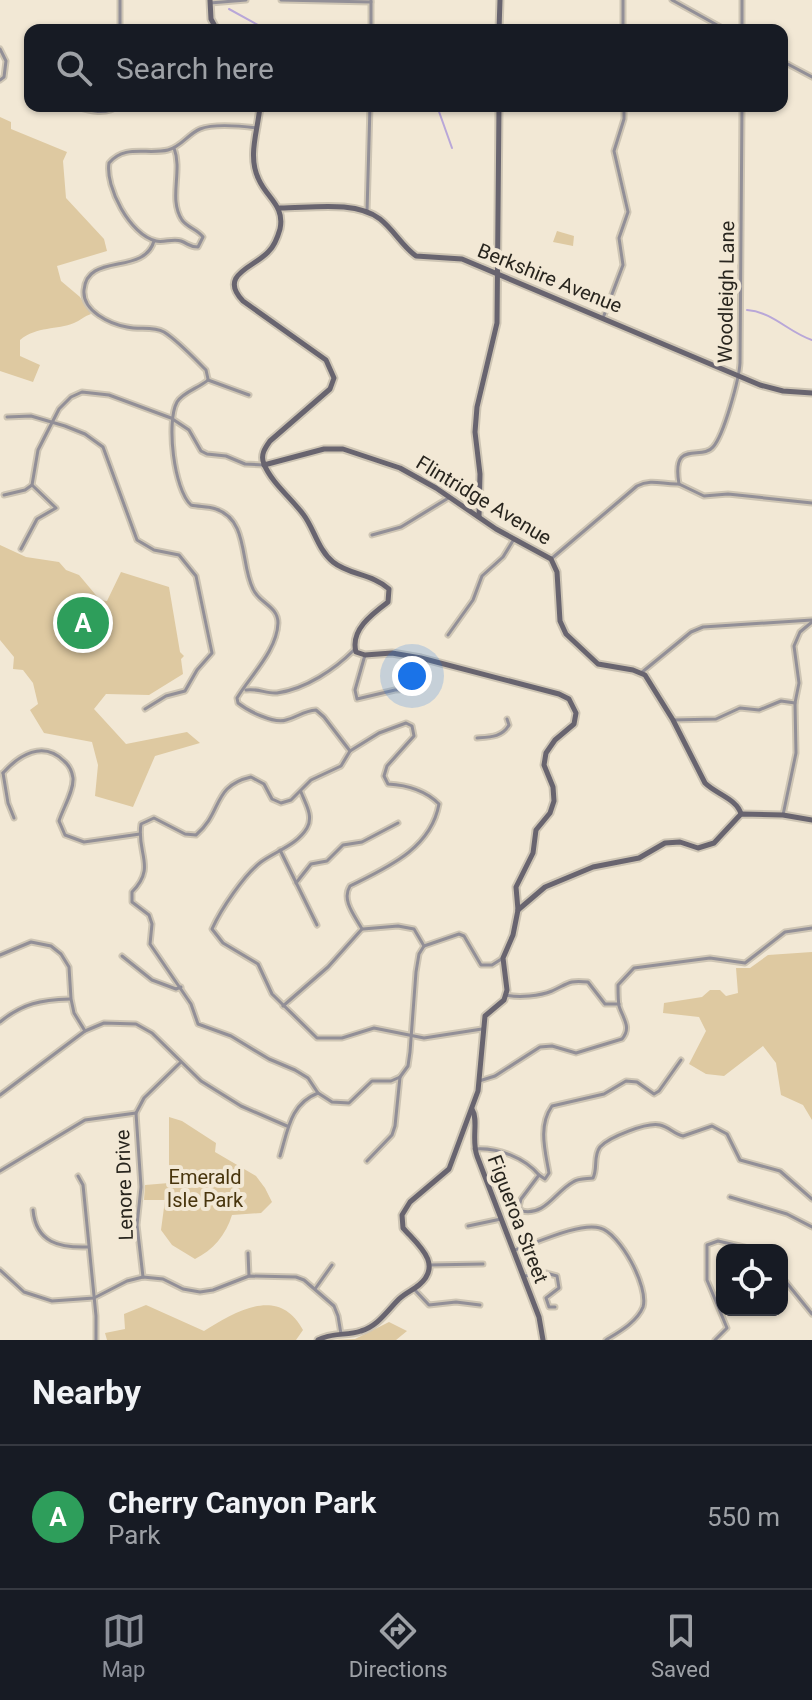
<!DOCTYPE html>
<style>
body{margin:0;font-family:Roboto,sans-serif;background:#242831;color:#f1f3f6}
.controls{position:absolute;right:24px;bottom:24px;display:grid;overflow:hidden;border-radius:16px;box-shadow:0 2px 6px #0004}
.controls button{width:72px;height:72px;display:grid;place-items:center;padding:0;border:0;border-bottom:2px solid #363941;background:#171b24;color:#f1f3f6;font:40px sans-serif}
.you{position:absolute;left:412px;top:676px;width:28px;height:28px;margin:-20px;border:6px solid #fff;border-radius:50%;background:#1a73e8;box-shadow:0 0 0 12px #1a73e833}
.badge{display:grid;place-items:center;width:52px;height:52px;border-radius:50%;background:#8c9099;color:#fff;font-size:26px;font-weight:700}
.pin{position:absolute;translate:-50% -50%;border:4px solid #fff;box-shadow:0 2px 8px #0006}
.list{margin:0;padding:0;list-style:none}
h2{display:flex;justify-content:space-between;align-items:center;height:104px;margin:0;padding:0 32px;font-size:34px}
h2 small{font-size:26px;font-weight:400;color:#9ea1a6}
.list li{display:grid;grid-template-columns:52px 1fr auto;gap:24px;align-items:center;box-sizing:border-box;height:144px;padding:0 32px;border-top:2px solid #363941}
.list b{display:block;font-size:30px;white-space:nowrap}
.list p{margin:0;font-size:26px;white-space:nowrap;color:#9ea1a6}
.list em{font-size:26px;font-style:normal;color:#9ea1a6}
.icon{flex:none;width:44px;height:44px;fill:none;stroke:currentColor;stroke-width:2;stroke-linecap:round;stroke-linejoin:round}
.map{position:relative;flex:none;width:812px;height:1340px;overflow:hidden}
.search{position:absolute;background:#171b24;box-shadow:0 2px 6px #0004;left:24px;right:24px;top:24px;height:88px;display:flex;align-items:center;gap:20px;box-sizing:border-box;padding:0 28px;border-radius:16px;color:#9ea1a6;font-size:30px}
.sheet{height:248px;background:#171b24}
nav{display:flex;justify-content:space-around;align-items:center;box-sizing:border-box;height:112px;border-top:2px solid #363941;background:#171b24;font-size:22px;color:#9ea1a6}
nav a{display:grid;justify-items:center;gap:4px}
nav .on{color:#8c9099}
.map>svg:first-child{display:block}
.green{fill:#dec9a1}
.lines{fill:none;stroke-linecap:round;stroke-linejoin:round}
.stream{stroke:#b9a7d8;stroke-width:2}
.street-casing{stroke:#cec5b4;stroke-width:7}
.secondary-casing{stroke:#cec5b4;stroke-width:9}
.street{stroke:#928f97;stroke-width:3}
.secondary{stroke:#68646f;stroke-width:5}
.labels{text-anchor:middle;stroke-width:8;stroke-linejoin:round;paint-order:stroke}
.street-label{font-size:20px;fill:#28251e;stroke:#f2e8d5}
.park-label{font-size:20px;fill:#48350d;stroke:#f2e8d5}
</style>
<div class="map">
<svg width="812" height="1340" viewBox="0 0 812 1340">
<rect width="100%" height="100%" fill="#f2e8d5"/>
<g class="green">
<path d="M0,117L11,122V129L67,152L63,161L66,198L104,239L107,251L57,266L61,281L80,297L91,314C84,316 80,321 74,323C57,330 37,326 20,340V356L40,365L33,382L0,371Z"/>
<polygon points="557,231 574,236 573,246 553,242"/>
<polygon points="0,545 26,557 59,562 66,570 79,575 100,600 107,601 121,572 169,587 180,652 184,656 181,659 183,674 149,695 106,694 94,709 126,744 187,732 200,743 155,756 133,807 95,796 98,765 92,742 44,733 30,710 38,704 33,683 23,670 13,669 14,657 0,640"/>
<polygon points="812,952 812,1120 803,1105 781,1095 776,1063 763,1046 724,1076 706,1074 689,1064 706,1031 699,1017 663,1013 664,1003 702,997 710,990 720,990 726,996 738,993 736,968 750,968 768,955"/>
<path d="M169,1117L182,1121L216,1143L215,1152L256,1176L265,1188L272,1202L261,1213L232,1215C226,1235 213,1250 195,1259L172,1245L161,1230L165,1200H144L145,1185L169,1183Z"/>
<path d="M146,1305L204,1331C236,1311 279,1285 303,1330L296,1340H107L105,1333L125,1329L124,1314Z"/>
<polygon points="389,1322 407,1331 396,1340 332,1340 355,1339"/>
</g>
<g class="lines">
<g class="stream">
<polyline points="229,9 267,30"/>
<polyline points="437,106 452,148"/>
<path d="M747,310C773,312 788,332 812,340"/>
</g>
<g class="street-casing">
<g id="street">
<polyline points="120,0 120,30"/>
<polyline points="281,0 371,2"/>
<polyline points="623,0 623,30"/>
<polyline points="672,0 726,30"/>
<polyline points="742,0 742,30"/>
<polyline points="210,3 246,0"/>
<polyline points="371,30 371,0"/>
<polyline points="0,49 6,61 4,77 0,80"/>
<polyline points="782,61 812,77"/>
<path d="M72,106C87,110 105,116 119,106"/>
<path d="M174,148C183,171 168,199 182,220C188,228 197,229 203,237L198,247C189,247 189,244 181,241C173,238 164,243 156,241C130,235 105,187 109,163C125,144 147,155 168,150C181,147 188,134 200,129C215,123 241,126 257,128"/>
<polyline points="367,212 370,106"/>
<path d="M154,241C144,276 87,252 84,290C82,311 110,324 127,327C139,330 153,326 164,332C177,340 195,359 206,370L208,379"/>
<polyline points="603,318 623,265 619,238 628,212 614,151 624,119 624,106"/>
<path d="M208,380C199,388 183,392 177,402C166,422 174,490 191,505C199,507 208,506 216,509C249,520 240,564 253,589C259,603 278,606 278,623C277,651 250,676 237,698L238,703C248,711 274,724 286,720C298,717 303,711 316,710L324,717L350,751"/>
<polyline points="208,380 249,395"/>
<polyline points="7,417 31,416 65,426 85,434 103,447 137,540 154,550 179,555 196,576 212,653 197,670 185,691 166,696 145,709"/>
<polyline points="679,484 704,496 728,494 812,503"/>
<polyline points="4,495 25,490 32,485 38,450 59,409 71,397 82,392 109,395 171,418 189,430 201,451 207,454 226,456 245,464 264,465"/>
<polyline points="372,535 401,527 450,497"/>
<polyline points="21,549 37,519 56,508 32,485"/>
<path d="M551,559L637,486C652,478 663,485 679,484C671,438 702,461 713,447C724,435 739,379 740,363L742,106"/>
<polyline points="448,635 473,600 482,576 503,557 514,539"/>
<polyline points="365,655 355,690 357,699 395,690 416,689"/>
<polyline points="641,673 691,632 703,627 812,620"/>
<path d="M246,690C257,688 267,694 277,693C306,689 335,669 354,650"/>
<polyline points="673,720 716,719 740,708 759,710 781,701 795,703"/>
<path d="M477,738C491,737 502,737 509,725L507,719"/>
<path d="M3,773C19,755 43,740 64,761C69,765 72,771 73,778C74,791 63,808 59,821L65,835L84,842L140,834"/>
<polyline points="3,773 8,803 14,818"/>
<path d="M301,792C305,803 314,816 307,828C297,845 276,851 261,862C244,875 221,909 212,929L223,943L258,964L272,994L317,1038H342L374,1028L424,1038L482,1029"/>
<polyline points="783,815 796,753 795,703 799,683 794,646 800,632 812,622"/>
<polyline points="280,850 317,925"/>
<polyline points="296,883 311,864 327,861 343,845 362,842 398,823"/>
<polyline points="363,929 398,926 414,929 424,946 459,934 464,936 481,965 492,965 503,958"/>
<polyline points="0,955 31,942 51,946 61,954 69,967 71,999 74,1013 85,1031"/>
<polyline points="122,956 152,980 176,989 181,987"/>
<path d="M506,995C519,998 540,996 552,991C569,983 569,980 588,982L605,1004H619"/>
<path d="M283,1006L328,967L362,929C355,916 341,900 350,886C386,868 431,849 439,804C425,790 407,785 388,784L384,776L387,766L414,736L412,726L406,723L379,733L350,751L341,766L311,780L291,800L281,803L272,799L264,784L251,777C212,786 223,812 196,835L185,834L154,818L141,824C136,853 157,867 132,892V902L149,915L152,924L150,944L191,1004L198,1024L231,1036L269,1059L295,1070L308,1078L318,1093L332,1102L349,1103L372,1081H391L400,1077"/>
<path d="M0,1022C23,1003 41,1000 70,999"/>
<path d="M479,1081L495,1076L540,1047L552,1046L576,1053L622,1039C632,1027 623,1019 619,1006C618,1000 618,992 618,985L634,968L710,958L745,963L785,932L812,928"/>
<polyline points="0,1095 85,1031 104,1023 136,1024 152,1033 201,1081 241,1106 287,1126"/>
<path d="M474,1149C498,1147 525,1158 539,1175L521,1199L519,1207L522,1211C545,1216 555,1192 573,1182C579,1178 586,1179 593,1178C598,1168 593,1156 600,1147C609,1137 647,1122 660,1125C669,1127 674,1134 683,1136L712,1126L727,1134L740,1160L780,1171L812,1199"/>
<path d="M280,1156C288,1130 290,1104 318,1093"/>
<polyline points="367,1161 392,1135 395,1126 400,1077 408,1066 410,1052 416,972 419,954 424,946"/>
<polyline points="0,1171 85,1120 136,1113"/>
<path d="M539,1175L545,1179L549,1173C545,1150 538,1126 552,1106L604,1094L626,1081L637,1082L654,1094L659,1091L681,1060"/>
<polyline points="78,1176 83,1185 96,1316 96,1340"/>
<polyline points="730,1197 787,1214 812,1227"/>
<path d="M33,1210C36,1243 60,1248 88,1247"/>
<polyline points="468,1226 501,1219"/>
<path d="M515,1250C536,1243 580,1222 600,1228C620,1233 649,1287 643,1307C637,1322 619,1332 606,1340"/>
<polyline points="248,1253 249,1276"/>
<polyline points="429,1265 483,1264"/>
<polyline points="0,1270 24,1292 52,1301 94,1298 127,1281 143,1277 163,1279 183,1289 200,1292 213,1290 249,1276 296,1277 304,1280 334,1306 338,1316 341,1334"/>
<polyline points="525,1276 546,1273 557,1276 559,1288 546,1298 549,1307 555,1307"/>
<polyline points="143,1277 137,1225 141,1187 136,1113 144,1098 180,1063"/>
<polyline points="782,1277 812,1314"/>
<polyline points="315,1289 332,1265"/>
<polyline points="414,1289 429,1305 456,1302 480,1305"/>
<polyline points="715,1340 727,1328 707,1280 707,1245 718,1241 757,1250"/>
</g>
</g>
<g class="secondary-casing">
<g id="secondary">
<polyline points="210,0 211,19 217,30"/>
<polyline points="499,30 500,0"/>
<path d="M260,106C258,131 247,156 259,180C267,198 285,206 280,229C278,236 275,245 269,251C256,267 217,274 243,301L326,360L334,378L330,389L270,441C265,448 260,455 264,464C271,482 291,498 303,514C314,528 318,550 333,562C349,575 373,574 389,589L388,602C372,614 350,630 356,652L365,655L392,653L421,658L559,694L569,699L576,713L574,724L555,740L546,753L544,765L553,787L554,801L550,813L536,830L533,853L516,887L518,910L513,935L503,958L507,990L504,1000L485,1016L478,1091L449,1169L410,1202L402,1215L403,1228C417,1244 444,1264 419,1285C413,1290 405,1293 399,1299C387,1311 378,1326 361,1331C347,1336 332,1332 318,1340"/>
<path d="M280,208C311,208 355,200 380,219C394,230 402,246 416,256L462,259L760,385L783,391L812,393"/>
<path d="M264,465L324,449H343L400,468L436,488L496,529L551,559L557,572L560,621L566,634L598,664L633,670L645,675L673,720L705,783C716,794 737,799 741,814"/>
<polyline points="479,517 480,474 475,432 477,407 497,323 499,106"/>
<polyline points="518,910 545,887 593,867 639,858 665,843 680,842 698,848 714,843 741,814 783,815 812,820"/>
<path d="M472,1109C479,1120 471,1139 477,1156L539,1317L543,1340"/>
</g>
</g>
<use href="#street" class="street"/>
<use href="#secondary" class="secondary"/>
</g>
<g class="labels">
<g class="street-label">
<text transform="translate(550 278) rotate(22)" y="7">Berkshire Avenue</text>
<text transform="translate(726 292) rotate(-89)" y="7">Woodleigh Lane</text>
<text transform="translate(484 500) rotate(31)" y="7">Flintridge Avenue</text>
<text transform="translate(124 1185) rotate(-92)" y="7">Lenore Drive</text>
<text transform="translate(518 1219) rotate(69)" y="7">Figueroa Street</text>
</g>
<g class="park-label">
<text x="205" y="1184">Emerald<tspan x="205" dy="23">Isle Park</tspan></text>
</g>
</g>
</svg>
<div class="controls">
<button><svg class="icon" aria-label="locate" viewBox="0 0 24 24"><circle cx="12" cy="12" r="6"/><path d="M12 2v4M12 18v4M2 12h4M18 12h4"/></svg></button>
</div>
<div class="you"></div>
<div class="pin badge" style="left:83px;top:623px;background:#2e9e5b">A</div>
<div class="search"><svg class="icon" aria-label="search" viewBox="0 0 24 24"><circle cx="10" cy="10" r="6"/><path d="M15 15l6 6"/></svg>Search here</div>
</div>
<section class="sheet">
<h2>Nearby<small></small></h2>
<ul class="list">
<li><span class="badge" style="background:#2e9e5b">A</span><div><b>Cherry Canyon Park</b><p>Park</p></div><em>550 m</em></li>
</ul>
</section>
<nav>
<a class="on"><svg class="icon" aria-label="map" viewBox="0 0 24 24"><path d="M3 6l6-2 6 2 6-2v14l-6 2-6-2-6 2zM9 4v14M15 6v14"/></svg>Map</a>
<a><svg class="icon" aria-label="directions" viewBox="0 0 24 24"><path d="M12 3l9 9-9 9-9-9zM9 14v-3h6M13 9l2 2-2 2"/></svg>Directions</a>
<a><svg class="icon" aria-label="saved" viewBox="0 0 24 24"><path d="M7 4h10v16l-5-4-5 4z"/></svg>Saved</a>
</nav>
